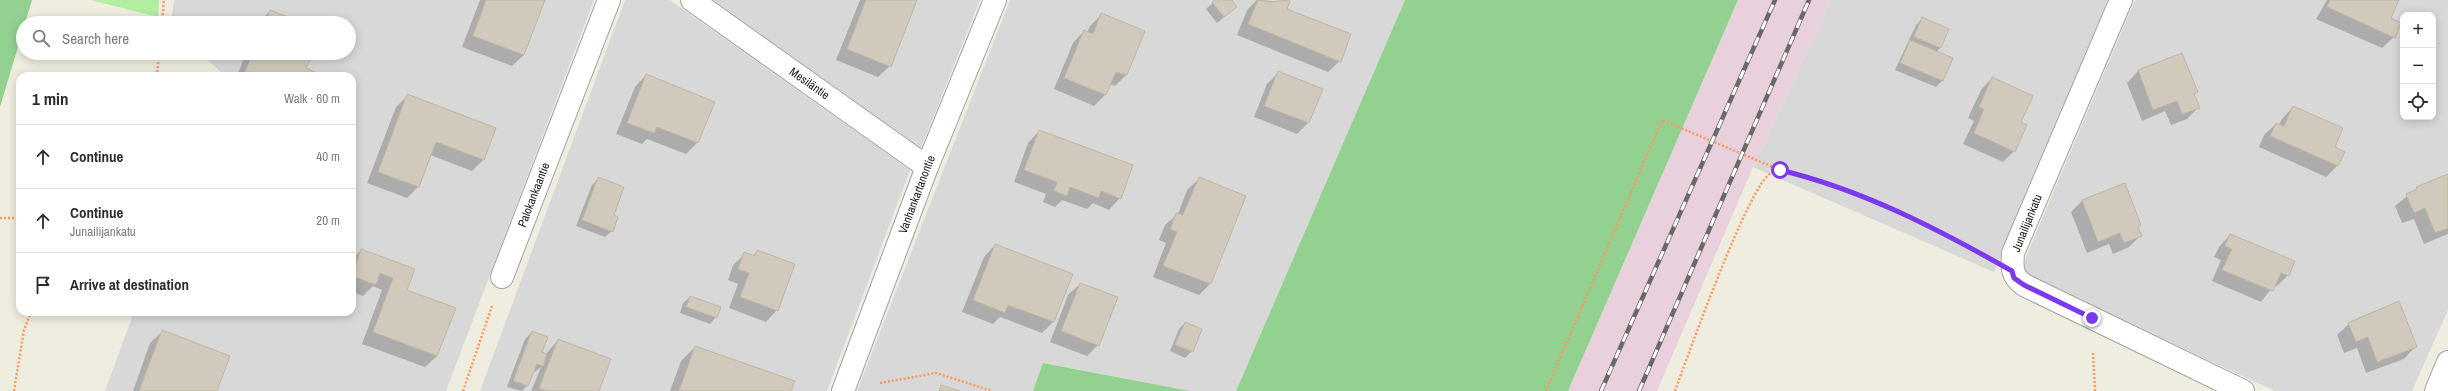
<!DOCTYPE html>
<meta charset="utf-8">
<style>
body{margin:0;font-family:"Archivo Narrow",sans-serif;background:#f2f2f3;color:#2b2b33}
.controls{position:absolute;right:12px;top:12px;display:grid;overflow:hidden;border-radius:8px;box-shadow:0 2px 10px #0003}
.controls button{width:36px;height:36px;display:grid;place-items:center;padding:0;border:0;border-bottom:1px solid #e1e1e2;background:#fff;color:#2b2b33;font:20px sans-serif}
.stop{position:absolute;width:12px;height:12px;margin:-9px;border:3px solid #7c3aed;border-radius:50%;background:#fff}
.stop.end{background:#7c3aed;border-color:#fff;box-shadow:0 1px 4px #0008}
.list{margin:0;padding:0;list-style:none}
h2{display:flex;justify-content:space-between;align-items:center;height:52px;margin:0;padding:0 16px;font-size:17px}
h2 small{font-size:13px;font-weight:400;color:#7c7c81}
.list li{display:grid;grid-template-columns:26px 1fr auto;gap:12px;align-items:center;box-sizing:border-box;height:64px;padding:0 16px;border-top:1px solid #e1e1e2}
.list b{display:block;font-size:15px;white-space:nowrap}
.list p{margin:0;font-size:13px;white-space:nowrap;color:#7c7c81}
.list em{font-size:13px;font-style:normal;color:#7c7c81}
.icon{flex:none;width:22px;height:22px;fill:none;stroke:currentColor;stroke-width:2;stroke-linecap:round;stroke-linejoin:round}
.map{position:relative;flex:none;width:2448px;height:391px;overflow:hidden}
.search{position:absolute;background:#fff;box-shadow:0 2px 10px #0003;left:16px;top:16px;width:340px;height:44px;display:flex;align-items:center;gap:10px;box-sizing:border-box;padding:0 14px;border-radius:22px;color:#7c7c81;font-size:15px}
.panel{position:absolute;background:#fff;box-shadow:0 2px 10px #0003;left:16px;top:72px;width:340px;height:244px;border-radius:12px}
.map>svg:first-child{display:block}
.residential{fill:#d9d8d8;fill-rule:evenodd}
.industrial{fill:#e8d0dd}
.grass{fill:#b2eda0}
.forest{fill:#93d190}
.shadow{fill:#0003}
.building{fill:#d1cabc;stroke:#c0b7a1}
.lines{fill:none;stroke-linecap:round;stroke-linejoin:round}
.minor-casing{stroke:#a2a2a2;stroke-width:24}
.path{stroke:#ff985f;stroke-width:2.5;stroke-dasharray:2 2;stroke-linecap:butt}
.minor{stroke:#fff;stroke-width:22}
.rail-casing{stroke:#696969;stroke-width:4.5}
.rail{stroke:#fff;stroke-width:3;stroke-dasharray:9;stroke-linecap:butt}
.route{stroke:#7c3aed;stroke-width:5}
.labels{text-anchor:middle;stroke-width:3;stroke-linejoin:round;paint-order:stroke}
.street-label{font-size:12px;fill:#1b1b1b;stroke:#fff}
</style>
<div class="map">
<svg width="2448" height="391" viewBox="0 0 2448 391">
<rect width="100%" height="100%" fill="#eeeddf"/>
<g class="residential">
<polygon points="174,0 594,0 446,391 105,391 134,312 352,312 352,76 221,76 222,73 200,53 349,53 349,23 171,23"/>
<polygon points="625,0 670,0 910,170 827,391 480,391"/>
<polygon points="713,0 980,0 921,148"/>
<polygon points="1010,0 1405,0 1236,391 1190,391 1044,363 1033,391 857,391"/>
<polygon points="1831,0 2108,0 1994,272 1753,167"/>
<path d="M2135,0H2448V310L2412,391H2275L2032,279L2023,270L2026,257ZM2403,15H2433V117H2403Z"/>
</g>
<polygon class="industrial" points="1738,0 1831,0 1753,167 1657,391 1568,391"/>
<polygon class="grass" points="91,0 159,0 158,17"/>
<g class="forest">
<polygon points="0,0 32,0 25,23 23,23 23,30 0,107"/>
<polygon points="1405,0 1738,0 1568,391 1236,391"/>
<polygon points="1043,363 1190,391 1033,391"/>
</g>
<g class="shadow">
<polygon points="480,0 544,0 524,55 512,66 462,47"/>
<polygon points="860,0 916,0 890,66 878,77 836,60"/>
<polygon points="1216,0 1231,0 1236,7 1217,23 1206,9"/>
<polygon points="1257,0 1289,2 1286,9 1340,61 1328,72 1237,35 1247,10"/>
<polygon points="2327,0 2398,0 2390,19 2394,37 2382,48 2316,19"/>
<polygon points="270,11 301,23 258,23"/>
<polygon points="1102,14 1144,31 1126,75 1115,86 1110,84 1106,94 1094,106 1054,89 1073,43 1084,31 1087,33 1090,26"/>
<polygon points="1922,19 1940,48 1936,52 1942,81 1936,87 1895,70 1916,25"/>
<polygon points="246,53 311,53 305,69 317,76 237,76"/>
<polygon points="2182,55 2197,92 2194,95 2199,107 2187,119 2171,125 2165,111 2142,121 2127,83 2138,71"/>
<polygon points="1279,72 1322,90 1308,123 1297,134 1254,117 1267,84"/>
<polygon points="646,75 713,102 697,143 686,154 647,139 642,144 616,134 635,87"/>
<polygon points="1992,78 2020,122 2014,151 2003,162 1963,144 1974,121 1968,118 1981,90"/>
<polygon points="408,95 495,128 483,160 472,171 430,155 418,187 407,198 367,183 396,107"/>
<polygon points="2293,107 2334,148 2337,166 2326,177 2259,147 2264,135 2276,124 2279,125 2282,119"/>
<polygon points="1039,131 1120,198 1109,210 1093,203 1087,209 1062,200 1055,207 1043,202 1046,194 1014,182 1028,143"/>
<polygon points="2448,175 2448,234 2424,244 2414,219 2402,223 2395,206 2417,188"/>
<polygon points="598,179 612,216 612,231 605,237 576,226 592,185"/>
<polygon points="1199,179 1245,197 1210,284 1199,295 1153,277 1166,243 1159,240 1165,225 1178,214 1187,190"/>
<polygon points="2124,184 2140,236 2129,247 2113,254 2109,244 2087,253 2071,212 2082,201"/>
<polygon points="2230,235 2288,275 2277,286 2274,285 2261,302 2212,281 2221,260 2214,257 2219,247"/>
<polygon points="995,245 1053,322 1042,333 1000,317 993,324 962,312 984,257"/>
<polygon points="361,250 413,270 406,290 437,356 425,367 362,344 382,290 373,286 363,296 352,292 352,259"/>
<polygon points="757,252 777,310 766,322 729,308 738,284 728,280 733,265 745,254 752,256"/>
<polygon points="1080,284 1098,345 1087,356 1050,342 1068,295"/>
<polygon points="690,297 716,317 710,324 680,313 683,303"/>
<polygon points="2398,302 2415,347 2404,359 2366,373 2357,348 2344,353 2337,335 2349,324 2360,317"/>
<polygon points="1185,323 1192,351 1185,358 1170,351 1179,329"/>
<polygon points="162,332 216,391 133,391 150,343"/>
<polygon points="532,332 540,353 545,355 558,340 598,391 531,391 541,367 535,372 533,371 527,386 522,391 507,387 525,339"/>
<polygon points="695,347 790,391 670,391 681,361"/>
</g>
<g class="building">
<polygon points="486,0 545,0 524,55 473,36"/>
<polygon points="866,0 917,0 891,67 847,49"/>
<polygon points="1214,0 1232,0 1237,7 1224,17 1212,2"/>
<polygon points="1258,0 1270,2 1288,0 1290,1 1287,9 1351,34 1341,62 1248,24"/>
<polygon points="2330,0 2399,0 2391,18 2401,23 2395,38 2327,7"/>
<polygon points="270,10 303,23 265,23"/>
<polygon points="1101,13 1145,31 1127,75 1116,72 1106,95 1064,78 1084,30 1093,34"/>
<polygon points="1922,17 1949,29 1941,48 1914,37"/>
<polygon points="1910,40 1953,58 1943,81 1900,63"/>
<polygon points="253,53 313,53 306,68 319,74 318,76 243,76"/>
<polygon points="2182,53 2198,92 2194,94 2200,108 2182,114 2177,101 2153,110 2138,70"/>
<polygon points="1278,71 1323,89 1309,123 1264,106"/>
<polygon points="646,74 715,102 698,143 657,127 654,133 627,123"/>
<polygon points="1992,77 2033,96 2021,122 2027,125 2015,152 1974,133 1984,109 1979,107"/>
<polygon points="407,94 496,128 484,160 436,142 419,187 378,172"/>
<polygon points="2293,106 2343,128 2335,147 2345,152 2338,166 2270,136 2276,123 2284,126"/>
<polygon points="1039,130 1133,165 1121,199 1101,191 1099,198 1070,187 1067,196 1054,191 1057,182 1024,170"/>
<polygon points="2448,174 2448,228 2435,233 2425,208 2414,213 2406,194 2417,189 2416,187"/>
<polygon points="598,177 624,187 614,215 618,217 613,232 582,220"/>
<polygon points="1199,177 1246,196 1211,284 1163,266 1177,232 1170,229 1176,213 1183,215"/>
<polygon points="2125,183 2141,225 2138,227 2142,236 2124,243 2120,233 2098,242 2082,200"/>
<polygon points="2230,234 2295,261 2289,276 2281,273 2273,291 2222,270 2232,249 2225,246"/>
<polygon points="995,244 1073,274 1054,322 1008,305 1005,313 973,300"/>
<polygon points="361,249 415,269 407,290 456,308 437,356 373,332 393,278 380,273 376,285 352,276"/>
<polygon points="757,250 795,264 778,311 740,297 749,273 738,269 744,252 755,256"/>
<polygon points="1080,283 1118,297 1099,346 1061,331"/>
<polygon points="690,296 721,307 717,318 686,307"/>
<polygon points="2399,301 2417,347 2377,362 2368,337 2356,342 2348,323"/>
<polygon points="1185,322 1202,329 1193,352 1175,345"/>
<polygon points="162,330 230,356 217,391 139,391"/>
<polygon points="532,331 548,337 542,352 547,354 543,366 537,364 528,386 513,381"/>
<polygon points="558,339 611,359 599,391 546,391 539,388"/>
<polygon points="695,346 795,381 791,391 679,391"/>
<polygon points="941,385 960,391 939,391"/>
</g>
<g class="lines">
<g class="minor-casing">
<g id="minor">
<path id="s1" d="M692,0L927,167"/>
<path d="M2121,0L2013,253C2012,268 2011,275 2024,285L2243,391"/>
<path id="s2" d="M502,277L609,0"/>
<path id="s3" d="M843,391L927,167L995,0"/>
<polyline points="2436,391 2448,362"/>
</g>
</g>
<g class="path">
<polyline points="162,23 164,0"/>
<polyline points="157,76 159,53"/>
<polyline points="0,218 20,218"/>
<polyline points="2093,353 2095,391"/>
<polyline points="880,383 936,373 992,391"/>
<polyline points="14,391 24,330 31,312"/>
<polyline points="463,391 492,306"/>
<polyline points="1546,391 1662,120 1780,170"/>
<path d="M1675,391C1687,358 1749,184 1771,173C1796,160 1952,237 1981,253"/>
</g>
<use href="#minor" class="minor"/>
<g class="rail-casing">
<g id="rail">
<polyline points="1601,391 1775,0"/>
<polyline points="1639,391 1809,0"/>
</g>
</g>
<use href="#rail" class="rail"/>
</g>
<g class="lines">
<path class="route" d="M1780,170C1863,190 1938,229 2012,271L2014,278L2024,285L2092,318"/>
</g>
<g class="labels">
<g class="street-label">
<text dy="4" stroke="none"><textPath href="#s1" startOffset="144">Mesiläntie</textPath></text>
<text dy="4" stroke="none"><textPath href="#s2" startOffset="88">Palokankaantie</textPath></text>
<text dy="4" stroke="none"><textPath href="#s3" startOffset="210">Vanhankartanontie</textPath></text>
<text transform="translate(2027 223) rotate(-68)" y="4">Junailijankatu</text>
</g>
</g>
</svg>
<div class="controls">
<button>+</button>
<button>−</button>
<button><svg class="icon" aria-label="locate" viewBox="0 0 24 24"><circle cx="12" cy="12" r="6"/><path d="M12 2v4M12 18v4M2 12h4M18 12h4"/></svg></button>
</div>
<div class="stop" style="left:1780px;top:170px"></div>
<div class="stop end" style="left:2092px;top:318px"></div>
<div class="search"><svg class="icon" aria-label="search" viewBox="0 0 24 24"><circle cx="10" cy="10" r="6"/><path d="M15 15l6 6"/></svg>Search here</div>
<section class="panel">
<h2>1 min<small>Walk · 60 m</small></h2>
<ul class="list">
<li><svg class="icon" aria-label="ahead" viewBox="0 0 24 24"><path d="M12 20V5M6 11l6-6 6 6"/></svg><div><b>Continue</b></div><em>40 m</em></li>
<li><svg class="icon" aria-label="ahead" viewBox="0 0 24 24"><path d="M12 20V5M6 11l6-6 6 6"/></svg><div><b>Continue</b><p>Junailijankatu</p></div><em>20 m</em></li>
<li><svg class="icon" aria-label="arrive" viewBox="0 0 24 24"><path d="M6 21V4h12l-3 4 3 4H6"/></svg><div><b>Arrive at destination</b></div></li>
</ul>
</section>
</div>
